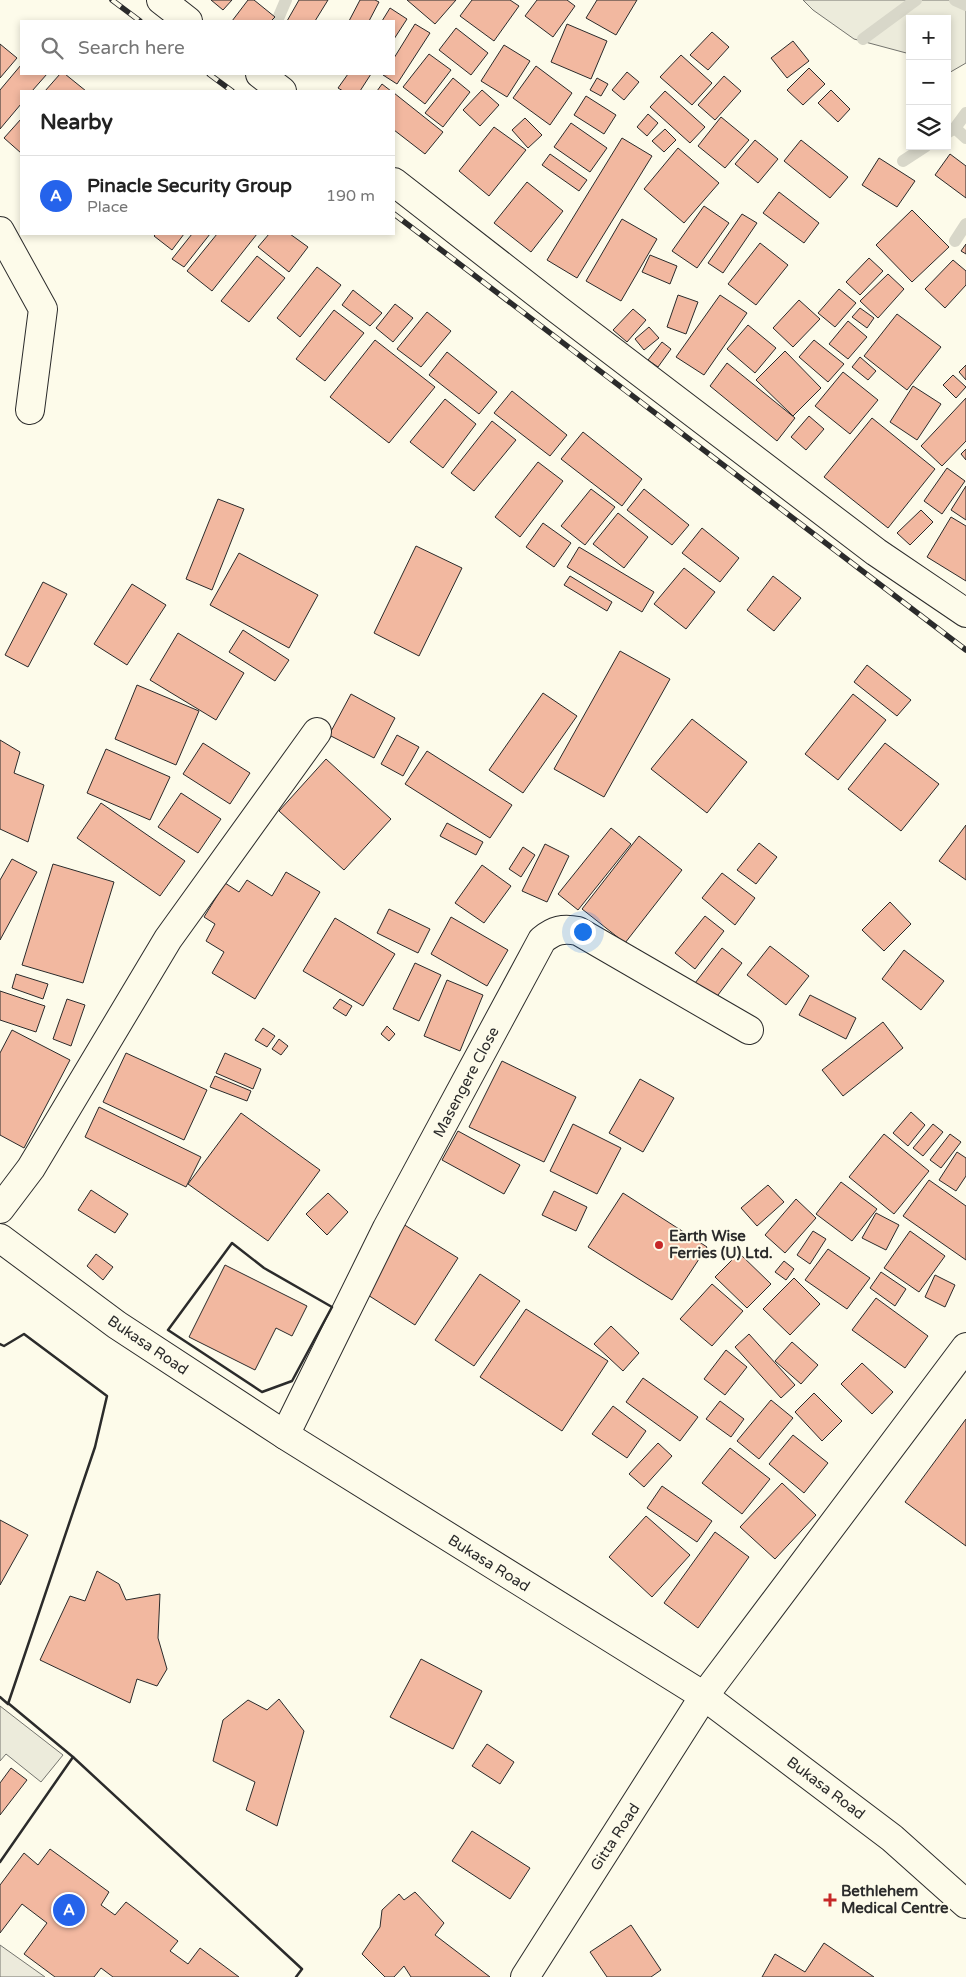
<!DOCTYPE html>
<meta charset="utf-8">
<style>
body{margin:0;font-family:"Varela Round",sans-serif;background:#f2f2f2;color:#222}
.controls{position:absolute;right:15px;top:15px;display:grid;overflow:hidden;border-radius:0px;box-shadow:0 2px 8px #0003}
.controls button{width:45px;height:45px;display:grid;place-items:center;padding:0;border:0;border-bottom:1px solid #e0e0e0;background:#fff;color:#222;font:25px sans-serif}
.you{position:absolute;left:582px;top:931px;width:18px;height:18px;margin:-12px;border:4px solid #fff;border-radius:50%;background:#1a73e8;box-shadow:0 0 0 8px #1a73e833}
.badge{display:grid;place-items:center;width:32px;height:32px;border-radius:50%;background:#2563eb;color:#fff;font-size:16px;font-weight:700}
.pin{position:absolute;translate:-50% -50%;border:2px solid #fff;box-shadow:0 1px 5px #0006}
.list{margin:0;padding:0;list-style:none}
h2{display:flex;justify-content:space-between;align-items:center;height:65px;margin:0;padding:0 20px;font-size:21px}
h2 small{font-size:16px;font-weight:400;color:#767676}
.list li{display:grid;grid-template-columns:32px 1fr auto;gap:15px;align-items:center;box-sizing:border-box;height:80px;padding:0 20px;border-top:1px solid #e0e0e0}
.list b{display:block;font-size:19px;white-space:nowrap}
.list p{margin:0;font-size:16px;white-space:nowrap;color:#767676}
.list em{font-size:16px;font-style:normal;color:#767676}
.icon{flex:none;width:28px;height:28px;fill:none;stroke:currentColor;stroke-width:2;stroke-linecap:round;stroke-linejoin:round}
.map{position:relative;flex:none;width:966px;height:1977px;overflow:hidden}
.search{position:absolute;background:#fff;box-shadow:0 2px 8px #0003;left:20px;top:20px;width:375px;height:55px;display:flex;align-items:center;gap:12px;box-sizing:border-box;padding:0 18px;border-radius:0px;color:#767676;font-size:19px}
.panel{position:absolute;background:#fff;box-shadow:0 2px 8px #0003;left:20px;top:90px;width:375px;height:145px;border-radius:0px}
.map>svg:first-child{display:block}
.green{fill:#ecebdb;stroke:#74746e}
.parking{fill:#eceadb;stroke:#74746e}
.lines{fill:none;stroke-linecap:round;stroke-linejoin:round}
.stream{stroke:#d8d7c9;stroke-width:12}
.building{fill:#f2b8a0;stroke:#2b2b2b}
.street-casing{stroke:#2b2b2b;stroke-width:30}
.secondary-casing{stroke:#2b2b2b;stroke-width:30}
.street{stroke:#fdfbea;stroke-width:28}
.secondary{stroke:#fdfbea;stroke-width:28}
.rail-casing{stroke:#2b2b2b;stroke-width:5.5}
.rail{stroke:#fdfbea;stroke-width:4;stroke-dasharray:11;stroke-linecap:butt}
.wall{stroke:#2b2b2b;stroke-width:2.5}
.poi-dot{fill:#c62828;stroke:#fdfbea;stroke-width:2}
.labels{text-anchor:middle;stroke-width:4;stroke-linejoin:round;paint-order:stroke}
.street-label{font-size:15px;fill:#2b2b2b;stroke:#fdfbea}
.poi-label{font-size:15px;font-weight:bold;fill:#2b2b2b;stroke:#fdfbea;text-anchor:start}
</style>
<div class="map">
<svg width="966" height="1977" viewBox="0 0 966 1977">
<rect width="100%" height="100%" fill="#fdfbea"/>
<g class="green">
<polygon points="803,0 966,0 966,63 947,74 947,19 910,19 910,54 854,39 813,10"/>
<polygon points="0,1706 63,1755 41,1782 6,1754 0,1761"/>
</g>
<polygon class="parking" points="0,1945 45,1977 0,1977"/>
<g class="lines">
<g class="stream">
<polyline points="955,0 966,5"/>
<polyline points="277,21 286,0"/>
<polyline points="863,39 916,0"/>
<polyline points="955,128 966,138"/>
<polyline points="947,133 955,128 966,113"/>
<polyline points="903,161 926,146"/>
<polyline points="955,241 966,224"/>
</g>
</g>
<g class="building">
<polygon points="211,0 232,0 223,10"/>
<polygon points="248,0 254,0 275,17 271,21 232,21"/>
<polygon points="299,0 328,0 315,21 287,21"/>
<polygon points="360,0 375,0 379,2 369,21 349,21"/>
<polygon points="407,0 456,0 435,24"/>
<polygon points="472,0 510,0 519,6 494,41 460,16"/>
<polygon points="537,0 567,0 575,6 553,37 525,16"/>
<polygon points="597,0 637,0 616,35 586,18"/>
<polygon points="390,8 407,19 394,39 394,21 382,21"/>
<polygon points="415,24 430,33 397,84 383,75 394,74 394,58"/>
<polygon points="567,24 607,41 591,79 551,62"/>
<polygon points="456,28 488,53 471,75 439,50"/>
<polygon points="712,32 729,47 708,70 690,55"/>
<polygon points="793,41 809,61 787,78 771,58"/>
<polygon points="0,44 17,58 0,78"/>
<polygon points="504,45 530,61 507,97 481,81"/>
<polygon points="429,54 451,70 425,104 403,87"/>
<polygon points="681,55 712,83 692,105 660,77"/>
<polygon points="21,65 21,74 47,74 32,91 21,91 21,104 0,129 0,90"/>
<polygon points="536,66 572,93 550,125 513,98"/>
<polygon points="809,68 825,84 803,105 787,90"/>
<polygon points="627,72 639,82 624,100 612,90"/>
<polygon points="60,74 65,74 86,91 45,91"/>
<polygon points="348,74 371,74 360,91 343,91 338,88"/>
<polygon points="724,76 741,91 715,120 698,105"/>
<polygon points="453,78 470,92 443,127 425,113"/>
<polygon points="597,78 608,84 601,96 590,90"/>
<polygon points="382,84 391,91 377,91"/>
<polygon points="482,90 499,105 480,126 463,110"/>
<polygon points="831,90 850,109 838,122 818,103"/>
<polygon points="665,91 705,127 690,143 650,107"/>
<polygon points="394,93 443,132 425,154 394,130"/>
<polygon points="586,96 616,115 604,134 574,115"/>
<polygon points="648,114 658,123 647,136 637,127"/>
<polygon points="721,117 749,140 725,168 698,146"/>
<polygon points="525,118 542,135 528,148 512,130"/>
<polygon points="21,119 21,153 4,138"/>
<polygon points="571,123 607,148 590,172 554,147"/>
<polygon points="494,127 526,150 489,196 459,171"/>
<polygon points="665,129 676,140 664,152 652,141"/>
<polygon points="622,138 652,156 577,278 547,260"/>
<polygon points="755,140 778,159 758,183 735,164"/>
<polygon points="801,140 848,177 830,198 784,161"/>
<polygon points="678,148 719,183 684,223 644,189"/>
<polygon points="550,154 587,180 579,191 542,165"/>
<polygon points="950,154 966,166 966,198 935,175"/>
<polygon points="879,158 915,181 897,207 862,185"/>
<polygon points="527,182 563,211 531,252 494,223"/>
<polygon points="779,192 819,223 804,243 763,213"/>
<polygon points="704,206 729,223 697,268 672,251"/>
<polygon points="912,210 949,247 912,282 876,245"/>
<polygon points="742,214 757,223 723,273 708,263"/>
<polygon points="622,219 657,239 621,301 586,281"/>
<polygon points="156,234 184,234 172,250 154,236"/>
<polygon points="192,234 210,234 184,267 172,259"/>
<polygon points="217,234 257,234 212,291 187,271"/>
<polygon points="269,234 290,234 308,247 289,272 258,247"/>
<polygon points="760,243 788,265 756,305 728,284"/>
<polygon points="966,244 966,254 961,251"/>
<polygon points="650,255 677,266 670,284 642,272"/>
<polygon points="257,256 285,278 249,322 221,301"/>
<polygon points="869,258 883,271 860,295 846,282"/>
<polygon points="953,260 966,271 966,285 945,308 925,289"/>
<polygon points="317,267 341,285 300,337 277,318"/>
<polygon points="888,274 904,289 878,318 860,301"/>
<polygon points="839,289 856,303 835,327 818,313"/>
<polygon points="353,290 382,313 370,326 342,305"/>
<polygon points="678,295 698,302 686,334 667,327"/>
<polygon points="720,295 747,313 704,375 676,357"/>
<polygon points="799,300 820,319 793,347 773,328"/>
<polygon points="395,304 413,318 393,342 376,328"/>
<polygon points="860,308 874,318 867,328 852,317"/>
<polygon points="633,309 646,320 627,342 613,330"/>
<polygon points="334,310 364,333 325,381 296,359"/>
<polygon points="427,312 451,331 421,367 397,349"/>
<polygon points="897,314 941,347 907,390 864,356"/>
<polygon points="848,321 867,337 848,359 829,344"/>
<polygon points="748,325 776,348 755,373 727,349"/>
<polygon points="649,327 659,338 644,350 635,339"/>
<polygon points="375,340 435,387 389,443 330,397"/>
<polygon points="814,340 844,364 828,382 799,357"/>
<polygon points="662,342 671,349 658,367 648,360"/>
<polygon points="785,351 821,388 793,416 756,380"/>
<polygon points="447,352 497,392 479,414 429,375"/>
<polygon points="860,357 876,371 868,380 852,367"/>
<polygon points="727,363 795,418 777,441 710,386"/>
<polygon points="966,365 966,380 959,372"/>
<polygon points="843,372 878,400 850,434 815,406"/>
<polygon points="953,375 966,387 956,398 943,385"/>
<polygon points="913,386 941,404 917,440 890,422"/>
<polygon points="512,391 567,435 550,456 494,413"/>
<polygon points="966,398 966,441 942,466 921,446"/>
<polygon points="445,399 476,424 443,468 410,442"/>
<polygon points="809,416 824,429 806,450 791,437"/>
<polygon points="872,418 935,469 888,528 824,477"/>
<polygon points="492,421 516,440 474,491 451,473"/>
<polygon points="583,432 642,479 622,506 561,459"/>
<polygon points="966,449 966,460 961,454"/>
<polygon points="538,462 563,481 520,537 495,517"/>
<polygon points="947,468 965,481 942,514 924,501"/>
<polygon points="966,486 966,520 951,510"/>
<polygon points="591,489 615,507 585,545 561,526"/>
<polygon points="644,489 689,525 672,545 627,510"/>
<polygon points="218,499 244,509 212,590 186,579"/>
<polygon points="921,510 933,522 910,545 897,533"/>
<polygon points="618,513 648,537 624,568 593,544"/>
<polygon points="951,517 966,526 966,581 927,557"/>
<polygon points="543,523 571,543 554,567 526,547"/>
<polygon points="702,528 739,558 720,582 682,553"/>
<polygon points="416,546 462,568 419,656 374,633"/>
<polygon points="579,547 654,592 642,612 567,567"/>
<polygon points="239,553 318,595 289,648 210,605"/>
<polygon points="684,568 715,592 686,629 654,604"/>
<polygon points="570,576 612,602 607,611 564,585"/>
<polygon points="773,576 801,598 774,631 747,610"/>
<polygon points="43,582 67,594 28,667 5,655"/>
<polygon points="132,584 166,605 127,665 94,644"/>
<polygon points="243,630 289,660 275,681 229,652"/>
<polygon points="178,633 244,673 216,720 150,680"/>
<polygon points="620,651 670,679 604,797 554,769"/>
<polygon points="867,665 911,700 897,716 854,682"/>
<polygon points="137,685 199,711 176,765 115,739"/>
<polygon points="543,693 577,716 523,793 489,770"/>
<polygon points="351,694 395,718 374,758 329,735"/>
<polygon points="853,694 886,720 838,780 805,754"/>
<polygon points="692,719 747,762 707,813 651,769"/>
<polygon points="397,735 419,747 403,776 381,764"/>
<polygon points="0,740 20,752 14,773 44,785 28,842 0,829"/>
<polygon points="203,743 250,773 230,804 183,774"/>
<polygon points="885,743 939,784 901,831 848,789"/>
<polygon points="106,749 170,777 150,820 87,793"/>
<polygon points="427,751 512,805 490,838 405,784"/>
<polygon points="326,759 391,819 344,870 279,811"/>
<polygon points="181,793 221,819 198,853 158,827"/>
<polygon points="101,803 185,861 160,896 77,838"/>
<polygon points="447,823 483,842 476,855 440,836"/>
<polygon points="966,825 966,880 939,861"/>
<polygon points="611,828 631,844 578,910 558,894"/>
<polygon points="639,836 682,870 625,943 582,909"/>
<polygon points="759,843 777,857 756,884 737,870"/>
<polygon points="545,844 569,856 547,902 522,891"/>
<polygon points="523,847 535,855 521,877 509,869"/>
<polygon points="12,859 37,872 0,940 0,880"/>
<polygon points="53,864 114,882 83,983 22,965"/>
<polygon points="482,865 511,886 484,923 455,903"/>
<polygon points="286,872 320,892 255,999 212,973 224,952 206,941 215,924 204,917 225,883 239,892 247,880 272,896"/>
<polygon points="722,873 755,898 735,925 702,898"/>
<polygon points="890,902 911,924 884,951 862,930"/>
<polygon points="389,909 430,929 418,953 377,933"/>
<polygon points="705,916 724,931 695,969 675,953"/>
<polygon points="451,917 508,950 487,986 431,954"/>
<polygon points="335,918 395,954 363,1006 303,971"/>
<polygon points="770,946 809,976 786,1005 747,975"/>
<polygon points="722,948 742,963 712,1003 692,987"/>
<polygon points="904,950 944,981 921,1010 882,979"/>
<polygon points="415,963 441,975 419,1021 393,1009"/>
<polygon points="16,974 48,984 43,999 12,988"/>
<polygon points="447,980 483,995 460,1051 424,1036"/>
<polygon points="0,991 45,1006 36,1032 0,1020"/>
<polygon points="810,995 856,1018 846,1039 799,1015"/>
<polygon points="67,999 85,1005 71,1046 53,1039"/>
<polygon points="340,999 352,1006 346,1016 333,1008"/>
<polygon points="883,1022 903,1048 843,1096 822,1070"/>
<polygon points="387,1026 395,1034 389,1041 381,1034"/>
<polygon points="263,1028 275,1036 267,1047 255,1040"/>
<polygon points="12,1030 70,1060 24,1148 0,1135 0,1053"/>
<polygon points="279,1039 288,1046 281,1055 272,1049"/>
<polygon points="126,1053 207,1090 184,1140 103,1102"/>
<polygon points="225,1053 261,1069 253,1089 216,1073"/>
<polygon points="502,1061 576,1097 544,1162 469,1127"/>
<polygon points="215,1076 251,1091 247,1101 210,1087"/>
<polygon points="640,1079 674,1098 643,1152 609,1133"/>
<polygon points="99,1107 201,1157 186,1187 85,1137"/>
<polygon points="911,1112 925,1125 908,1146 893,1133"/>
<polygon points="241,1113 320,1170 268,1241 188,1184"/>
<polygon points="573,1124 621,1148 597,1194 550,1171"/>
<polygon points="933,1124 943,1132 923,1156 913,1148"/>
<polygon points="458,1131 520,1165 504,1194 442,1160"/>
<polygon points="884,1134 929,1171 894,1214 849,1177"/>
<polygon points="950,1134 961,1142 941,1168 930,1160"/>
<polygon points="957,1152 966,1158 966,1176 956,1191 939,1180"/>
<polygon points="929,1180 966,1206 966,1260 903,1216"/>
<polygon points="841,1182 877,1209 852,1241 816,1214"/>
<polygon points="768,1185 784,1202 757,1226 741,1208"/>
<polygon points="91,1190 128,1214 115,1233 78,1210"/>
<polygon points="554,1191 587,1207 576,1231 542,1215"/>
<polygon points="328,1193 348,1212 327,1235 306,1214"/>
<polygon points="623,1193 707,1247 672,1300 588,1247"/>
<polygon points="796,1199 816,1218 785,1253 765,1235"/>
<polygon points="876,1213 899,1225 886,1250 862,1238"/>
<polygon points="403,1224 458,1258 415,1325 360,1290"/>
<polygon points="813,1231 826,1239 810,1264 797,1255"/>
<polygon points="910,1231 945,1256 919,1292 884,1268"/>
<polygon points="828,1249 870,1278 847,1309 805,1280"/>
<polygon points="739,1253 771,1284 747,1308 715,1277"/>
<polygon points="96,1254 113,1267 103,1280 87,1266"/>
<polygon points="784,1261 794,1269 786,1280 775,1272"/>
<polygon points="225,1265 307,1306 292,1336 276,1328 255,1370 189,1337"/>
<polygon points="881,1272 906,1289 895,1306 870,1288"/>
<polygon points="480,1274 520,1301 474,1366 435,1340"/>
<polygon points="935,1275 955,1285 945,1307 925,1297"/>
<polygon points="794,1278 820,1304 790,1335 763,1309"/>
<polygon points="712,1284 743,1311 712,1346 680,1319"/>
<polygon points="876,1298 928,1336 905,1368 852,1330"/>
<polygon points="526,1309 608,1361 562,1431 480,1377"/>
<polygon points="611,1326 639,1353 623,1371 594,1344"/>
<polygon points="749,1334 795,1385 781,1398 735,1347"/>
<polygon points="792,1342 818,1365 801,1384 775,1361"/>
<polygon points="726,1350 747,1367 725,1395 704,1379"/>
<polygon points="862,1363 893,1392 872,1414 841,1384"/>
<polygon points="643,1378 698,1417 680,1441 626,1402"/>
<polygon points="814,1393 842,1421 822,1441 795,1412"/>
<polygon points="771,1400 793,1418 759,1459 737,1441"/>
<polygon points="720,1401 744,1419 731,1437 706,1419"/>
<polygon points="613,1406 646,1431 627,1458 592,1434"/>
<polygon points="966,1419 966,1546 905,1502"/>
<polygon points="793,1435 828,1463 804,1493 769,1464"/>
<polygon points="658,1443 672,1456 644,1487 629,1474"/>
<polygon points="730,1448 770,1479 742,1514 702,1483"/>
<polygon points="782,1483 816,1515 775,1559 740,1527"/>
<polygon points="662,1486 712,1521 697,1542 647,1508"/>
<polygon points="646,1516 690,1555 652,1597 609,1557"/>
<polygon points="0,1520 28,1535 0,1585"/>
<polygon points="715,1532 749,1557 698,1628 664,1603"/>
<polygon points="97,1571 119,1584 126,1600 160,1594 158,1638 167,1669 157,1686 137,1679 130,1703 40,1660 70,1596 85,1601"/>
<polygon points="421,1659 482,1691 453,1749 390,1717"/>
<polygon points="279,1699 304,1731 277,1826 246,1810 255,1782 213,1761 223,1720 248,1700 267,1710"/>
<polygon points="487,1744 514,1762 500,1784 472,1766"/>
<polygon points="11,1768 27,1780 0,1815 0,1783"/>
<polygon points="472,1831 530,1868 510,1899 452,1861"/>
<polygon points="50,1849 109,1892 101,1905 115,1915 126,1902 178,1941 170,1951 188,1964 200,1948 239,1977 113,1977 101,1968 94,1977 55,1977 24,1954 47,1923 22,1904 0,1933 0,1885 24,1853 38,1865"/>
<polygon points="415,1892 444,1923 435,1935 490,1977 411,1977 404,1966 394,1977 385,1977 362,1954 380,1927 382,1910 399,1894 404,1900"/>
<polygon points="631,1925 661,1970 651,1977 607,1977 590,1952"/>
<polygon points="824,1943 874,1977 762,1977 775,1954 805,1972"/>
</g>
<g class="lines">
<g class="street-casing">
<g id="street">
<polyline points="161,0 188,21"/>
<polyline points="260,74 282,91"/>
<polyline points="394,182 557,309 876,552 966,613"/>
<polyline points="0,231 43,309 30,410"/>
<polyline points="0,1209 31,1168 168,939 317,732"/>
<path d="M285,1435L387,1228L542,940C554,930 563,928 578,931L749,1030"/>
<polyline points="525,1977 704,1696 966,1347"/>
</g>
</g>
<g class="secondary-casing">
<polyline id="secondary" points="0,1238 117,1325 285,1435 704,1696 892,1838 966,1904"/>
</g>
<use href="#street" class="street"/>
<use href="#secondary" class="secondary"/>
<g class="rail-casing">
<g id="rail">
<polyline points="112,0 140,21"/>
<polyline points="209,74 232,91"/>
<polyline points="394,214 966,650"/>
</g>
</g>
<use href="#rail" class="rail"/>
<g class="wall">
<polygon points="232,1243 264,1268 332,1307 292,1381 262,1392 168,1330"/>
<polyline points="0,1344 4,1346 24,1334 107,1396 95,1447 8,1704 0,1697"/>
<polyline points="8,1703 73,1757"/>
<polyline points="0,1862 73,1757 302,1969 296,1977"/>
</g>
</g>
<g class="poi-dot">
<circle cx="659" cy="1245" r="5"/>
<path d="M827.5 1892.5h5v5h5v5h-5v5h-5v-5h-5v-5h5z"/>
</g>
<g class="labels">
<g class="street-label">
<text transform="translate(466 1082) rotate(-62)" y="5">Masengere Close</text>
<text transform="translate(148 1345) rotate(34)" y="5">Bukasa Road</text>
<text transform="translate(489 1563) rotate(32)" y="5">Bukasa Road</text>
<text transform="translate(826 1788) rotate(37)" y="5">Bukasa Road</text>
<text transform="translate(615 1837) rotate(-57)" y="5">Gitta Road</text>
</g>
<g class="poi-label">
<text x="669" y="1241">Earth Wise<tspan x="669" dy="17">Ferries (U) Ltd.</tspan></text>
<text x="841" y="1896">Bethlehem<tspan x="841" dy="17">Medical Centre</tspan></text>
</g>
</g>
</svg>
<div class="controls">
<button>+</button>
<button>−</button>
<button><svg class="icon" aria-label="layers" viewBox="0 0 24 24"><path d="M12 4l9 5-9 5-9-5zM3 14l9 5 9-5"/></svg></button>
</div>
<div class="you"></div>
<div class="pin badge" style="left:69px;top:1910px">A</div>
<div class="search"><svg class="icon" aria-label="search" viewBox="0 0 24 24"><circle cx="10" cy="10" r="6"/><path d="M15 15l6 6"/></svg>Search here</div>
<section class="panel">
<h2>Nearby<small></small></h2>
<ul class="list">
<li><span class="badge">A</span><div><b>Pinacle Security Group</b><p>Place</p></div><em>190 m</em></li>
</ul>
</section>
</div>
